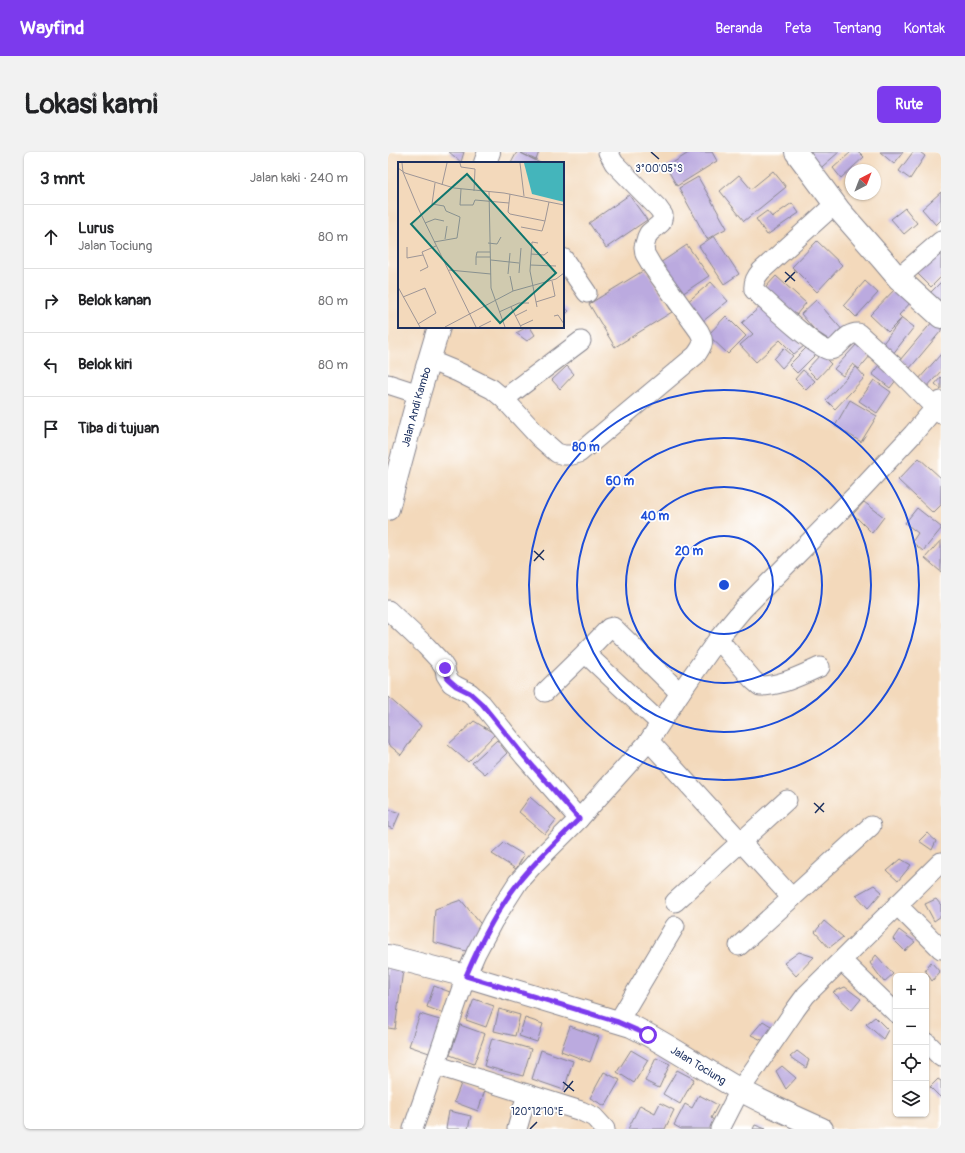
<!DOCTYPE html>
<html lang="id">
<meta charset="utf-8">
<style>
body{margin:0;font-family:Pangolin,sans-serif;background:#f2f2f2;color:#202124}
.controls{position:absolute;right:12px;bottom:12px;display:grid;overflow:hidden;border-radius:6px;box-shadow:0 1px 3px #0004}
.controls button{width:36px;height:36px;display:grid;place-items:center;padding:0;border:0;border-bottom:1px solid #e0e0e0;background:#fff;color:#202124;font:20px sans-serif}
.compass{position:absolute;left:457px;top:12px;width:36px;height:36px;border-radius:50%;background:#fff;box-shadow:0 1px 3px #0004;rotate:42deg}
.stop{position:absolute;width:12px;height:12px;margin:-9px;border:3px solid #7c3aed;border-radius:50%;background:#fff}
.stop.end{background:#7c3aed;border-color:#fff;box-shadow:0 1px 4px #0008}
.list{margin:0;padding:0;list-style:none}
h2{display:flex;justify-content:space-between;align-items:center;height:52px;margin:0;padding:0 16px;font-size:17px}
h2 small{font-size:13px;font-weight:400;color:#757577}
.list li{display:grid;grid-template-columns:26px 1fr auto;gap:12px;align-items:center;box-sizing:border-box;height:64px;padding:0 16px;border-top:1px solid #e0e0e0}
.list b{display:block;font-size:15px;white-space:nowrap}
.list p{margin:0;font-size:13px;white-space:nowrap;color:#757577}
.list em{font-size:13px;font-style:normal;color:#757577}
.icon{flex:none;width:22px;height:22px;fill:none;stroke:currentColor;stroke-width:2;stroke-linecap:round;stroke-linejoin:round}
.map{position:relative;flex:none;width:553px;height:977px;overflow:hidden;border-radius:6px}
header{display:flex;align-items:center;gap:24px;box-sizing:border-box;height:56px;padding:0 20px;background:#7c3aed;color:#fff}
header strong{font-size:19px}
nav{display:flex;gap:22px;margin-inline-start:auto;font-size:14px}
.intro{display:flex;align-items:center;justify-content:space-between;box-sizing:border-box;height:96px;padding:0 24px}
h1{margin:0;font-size:28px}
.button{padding:10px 18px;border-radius:6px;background:#7c3aed;color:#fff;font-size:14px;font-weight:700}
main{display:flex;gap:24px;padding:0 24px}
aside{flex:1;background:#fff;border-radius:6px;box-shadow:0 1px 3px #0004}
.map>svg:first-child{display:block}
.building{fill:#bbaadf}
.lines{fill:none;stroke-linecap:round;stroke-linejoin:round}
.minor-casing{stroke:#87848c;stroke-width:21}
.tertiary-casing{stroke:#87848c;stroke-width:24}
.minor{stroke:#fff;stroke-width:19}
.tertiary{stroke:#fff;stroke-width:22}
.route{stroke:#7c3aed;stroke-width:5}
.ticks{fill:none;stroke:#1b2f5e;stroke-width:1.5}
.ring{fill:none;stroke:#1d4ed8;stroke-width:2}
.labels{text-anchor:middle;stroke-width:3.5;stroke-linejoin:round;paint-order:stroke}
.street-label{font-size:11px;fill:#1b2f5e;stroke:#fff}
.inset-road{fill:none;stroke:#9d9596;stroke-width:1}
.view{fill:#0f766e;fill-opacity:0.15;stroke:#0f766e;stroke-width:2}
.inset-edge{fill:none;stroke:#1b2f5e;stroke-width:2}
.ticks-label{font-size:10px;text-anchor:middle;fill:#1b2f5e;stroke:#fff;stroke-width:3.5;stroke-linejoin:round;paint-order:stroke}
.centre{fill:#1d4ed8;stroke:#fff;stroke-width:2}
.ring-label{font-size:12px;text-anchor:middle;font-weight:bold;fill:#1d4ed8;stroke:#fff;stroke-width:3.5;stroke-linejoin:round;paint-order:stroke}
</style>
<header>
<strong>Wayfind</strong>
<nav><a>Beranda</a><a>Peta</a><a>Tentang</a><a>Kontak</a></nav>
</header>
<div class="intro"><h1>Lokasi kami</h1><a class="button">Rute</a></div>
<main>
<aside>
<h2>3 mnt<small>Jalan kaki · 240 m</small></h2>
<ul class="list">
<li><svg class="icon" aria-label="ahead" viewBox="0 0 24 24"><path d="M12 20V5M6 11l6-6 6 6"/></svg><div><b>Lurus</b><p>Jalan Tociung</p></div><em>80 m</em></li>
<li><svg class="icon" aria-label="right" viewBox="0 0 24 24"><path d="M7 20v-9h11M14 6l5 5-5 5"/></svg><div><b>Belok kanan</b></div><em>80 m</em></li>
<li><svg class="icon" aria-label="left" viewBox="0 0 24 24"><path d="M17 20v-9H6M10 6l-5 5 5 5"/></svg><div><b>Belok kiri</b></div><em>80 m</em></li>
<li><svg class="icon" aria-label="arrive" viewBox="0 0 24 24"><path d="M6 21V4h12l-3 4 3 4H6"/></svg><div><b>Tiba di tujuan</b></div></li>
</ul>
</aside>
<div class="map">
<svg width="553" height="977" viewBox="0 0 553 977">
<rect width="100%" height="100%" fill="#fff"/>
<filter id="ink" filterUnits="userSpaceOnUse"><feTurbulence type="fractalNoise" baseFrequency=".025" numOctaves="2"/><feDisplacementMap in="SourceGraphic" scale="8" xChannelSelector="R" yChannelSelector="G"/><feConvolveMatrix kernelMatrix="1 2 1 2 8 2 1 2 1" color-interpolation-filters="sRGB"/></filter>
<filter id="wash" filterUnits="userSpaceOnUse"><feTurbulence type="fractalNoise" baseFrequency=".012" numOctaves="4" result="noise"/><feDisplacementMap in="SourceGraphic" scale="16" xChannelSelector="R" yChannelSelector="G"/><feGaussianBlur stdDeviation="0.9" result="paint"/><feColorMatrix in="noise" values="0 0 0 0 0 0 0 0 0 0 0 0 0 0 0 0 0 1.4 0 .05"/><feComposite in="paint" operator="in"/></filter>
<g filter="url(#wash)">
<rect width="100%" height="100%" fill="#f3d9bb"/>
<g id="blocks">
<g class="building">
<polygon points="61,0 76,0 73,10"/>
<polygon points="129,0 151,0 148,8 133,1 152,11 123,11"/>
<polygon points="302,0 324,0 329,9 289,34 278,15"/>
<polygon points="419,0 451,0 427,21"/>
<polygon points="463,0 471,0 476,5 453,26 445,16"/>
<polygon points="492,0 515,0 506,12"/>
<polygon points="525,0 532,0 537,4 522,27 511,19"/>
<polygon points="385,19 398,35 356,69 332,39 351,23 363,37"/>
<polygon points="310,25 339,76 319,87 291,36"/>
<polygon points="553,40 553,68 548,73 534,57"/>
<polygon points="241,43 259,68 218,96 201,71"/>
<polygon points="404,51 411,61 379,83 368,67 379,59 384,65"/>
<polygon points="517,56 529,71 516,82 503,67"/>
<polygon points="326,84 351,122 336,132 311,94"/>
<polygon points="429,89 454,113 429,140 404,115"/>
<polygon points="299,93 321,124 294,142 272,111"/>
<polygon points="553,97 553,125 543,135 529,121"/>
<polygon points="258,117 284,160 227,195 201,152"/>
<polygon points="388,124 418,151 408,163 377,136"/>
<polygon points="477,129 490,141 468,165 456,153"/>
<polygon points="323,130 340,149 314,170 298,151"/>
<polygon points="553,130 553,156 540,143"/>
<polygon points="510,134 525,148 511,163 514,166 500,180 482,163"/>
<polygon points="428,148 457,181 441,195 413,162"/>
<polygon points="375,152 416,194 406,202 392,188 368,210 352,193 365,182 354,171"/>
<polygon points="175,154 181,159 175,165"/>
<polygon points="338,164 358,184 340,202 320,183"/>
<polygon points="514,166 526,175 504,203 493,194"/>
<polygon points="545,169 553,175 553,179 522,216 512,208"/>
<polygon points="139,175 142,175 147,183 139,189 128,181"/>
<polygon points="422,192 430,200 409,221 401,213"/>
<polygon points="469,192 482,204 471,217 465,212 455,224 446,217"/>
<polygon points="396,196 405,204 394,216 386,207"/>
<polygon points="433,202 443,212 429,227 419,217"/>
<polygon points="553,202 553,219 538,236 530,228"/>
<polygon points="491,213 509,227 502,236 484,222"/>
<polygon points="179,214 186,222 172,237 164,228"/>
<polygon points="468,215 477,225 447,257 438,248"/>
<polygon points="415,218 427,229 418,238 407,227"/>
<polygon points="553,225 553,237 547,232"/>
<polygon points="486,228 503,240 489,261 471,249"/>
<polygon points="462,248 489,264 473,290 447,274"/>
<polygon points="531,306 553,326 553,353 545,361 510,328"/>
<polygon points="476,350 496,365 484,381 465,362"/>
<polygon points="529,356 553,375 553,377 535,399 524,390 530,381 517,371"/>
<polygon points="553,388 553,420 537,406"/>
<polygon points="0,545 33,574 13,603 0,592"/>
<polygon points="86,569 107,582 80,610 60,593"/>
<polygon points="109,588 119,601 97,622 84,611"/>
<polygon points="142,645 168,668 157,682 131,660"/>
<polygon points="0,657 12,661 5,677 0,675"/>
<polygon points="539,681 548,689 544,698 531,689"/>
<polygon points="116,691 136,703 128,717 104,702"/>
<polygon points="513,707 523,713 510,729 499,719"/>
<polygon points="486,733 494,740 480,756 468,743"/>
<polygon points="548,747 553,753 553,764 546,769 537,752"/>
<polygon points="73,748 96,776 78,799 45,790 47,757"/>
<polygon points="436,769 455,785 441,796 427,780"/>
<polygon points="511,778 527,790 517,799 505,787"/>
<polygon points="411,800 426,805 408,824 396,811"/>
<polygon points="488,803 505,822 496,830 482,811"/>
<polygon points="543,810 552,820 544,829 537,818"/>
<polygon points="0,815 15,818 7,877 0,876"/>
<polygon points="46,834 62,840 55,861 39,855"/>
<polygon points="457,835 473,847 464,858 445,840"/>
<polygon points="86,847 106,854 98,875 78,868"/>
<polygon points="111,857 132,863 127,884 106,879"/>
<polygon points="32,862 55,869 44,902 21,894"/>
<polygon points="487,865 500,878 495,887 478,872"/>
<polygon points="137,866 155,872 149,890 131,884"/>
<polygon points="375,869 386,876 378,890 363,883"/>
<polygon points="72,873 97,882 86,912 62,903"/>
<polygon points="182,874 211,885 202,910 173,899"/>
<polygon points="104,886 143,897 135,924 96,914"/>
<polygon points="153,898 185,909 176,938 144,927"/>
<polygon points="243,898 260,908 246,931 229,920"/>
<polygon points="409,899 421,908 418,916 402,905"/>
<polygon points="268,906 282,912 271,936 257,929"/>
<polygon points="394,914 408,926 398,937 388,919"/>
<polygon points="289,918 306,927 292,952 275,942"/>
<polygon points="216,920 232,928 217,954 202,946"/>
<polygon points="550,927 553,929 553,946 542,935"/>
<polygon points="74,929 97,938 90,959 66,950"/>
<polygon points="311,943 330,953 323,966 327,969 323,977 293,977 286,973 297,952 304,956"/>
<polygon points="272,951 286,958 277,977 240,977 252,953 267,961"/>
<polygon points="61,959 83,964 80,977 58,977"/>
<polygon points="367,973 378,977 365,977"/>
</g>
</g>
</g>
<g filter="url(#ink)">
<use href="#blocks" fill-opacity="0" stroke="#87848c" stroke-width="1"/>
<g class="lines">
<g class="minor-casing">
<g id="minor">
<path d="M447,52L373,119C368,125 365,130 366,138C377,148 430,198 441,198C452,198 455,181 470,181L505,213L553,262"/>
<polyline points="175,106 199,141"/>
<polyline points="510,126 553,89"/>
<path d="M41,208L70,220L104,237L116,247L152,286L169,301L176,303H184L191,301L308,203C315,193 317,190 311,179L264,114L257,102L256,95L259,85L261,81L273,71L275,63L270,56L226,11L220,0"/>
<polyline points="0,232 31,242"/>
<polyline points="116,247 193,189"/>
<polyline points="0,458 38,494 53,510 57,516 58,523 63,531 68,534 82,541 94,552 136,604 191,667"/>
<path d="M330,487L365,528L372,534C393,534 413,523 432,515"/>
<polyline points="197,501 221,476 225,475 292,541"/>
<polyline points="157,540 197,501 272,571"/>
<polyline points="261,589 404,746"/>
<polyline points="287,750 399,648"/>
<polyline points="509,753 553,797"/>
<polyline points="351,794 483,674"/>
<polyline points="454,809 508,861"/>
<polyline points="230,870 287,774"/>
<polyline points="538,890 553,905"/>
<polyline points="47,913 193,959 206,965 217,977"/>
<polyline points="25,977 78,824 88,801 105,769 130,730 147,711 191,667 261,589 292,541 330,487 355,457 467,344 525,282 553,249"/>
<polyline points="129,977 139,942"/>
<polyline points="332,977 352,938 407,858 418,843 553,710"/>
</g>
</g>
<g class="tertiary-casing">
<g id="tertiary">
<polyline points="408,0 452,59 494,107 510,126 553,165"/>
<polyline points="97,11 101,0"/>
<path id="s1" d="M0,357L31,242L51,175"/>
<path id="s2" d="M0,804L78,824L243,874C282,893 316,918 354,939C380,953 407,965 434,977"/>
</g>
</g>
<use href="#minor" class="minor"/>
<use href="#tertiary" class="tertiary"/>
</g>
</g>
<g class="lines" filter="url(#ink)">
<path class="route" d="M57,516L60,527L68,534L82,541L94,552L136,604L191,667C170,688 148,708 130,731C108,759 92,791 78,824L230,870L260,883"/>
</g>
<path class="ticks" d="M263,0L271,7M397,120L407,129M397,130L407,120M146,399L156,408M146,409L156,398M426,651L436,660M427,661L436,651M175,930L186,939M176,940L185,929M142,977L149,970"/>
<g class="ring">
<circle cx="336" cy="433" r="49"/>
<circle cx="336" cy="433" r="98"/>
<circle cx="336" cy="433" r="147"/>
<circle cx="336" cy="433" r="195"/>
</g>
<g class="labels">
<g class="street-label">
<text dy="4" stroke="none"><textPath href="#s1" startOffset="106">Jalan Andi Kambo</textPath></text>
<text dy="4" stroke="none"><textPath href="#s2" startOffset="331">Jalan Tociung</textPath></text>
</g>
</g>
<g transform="translate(10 10)">
<rect width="166" height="166" fill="#f3d9bb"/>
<path d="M126,1H166V40L134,32Z" fill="#44b5bb"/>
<path class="inset-road" d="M4,1L5,10L20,46L78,165M62,1L63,5L77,7L76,29M122,1L126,34M0,6L7,11L56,26L106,31L166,43M44,23L49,1M63,27L62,43H75L77,38L111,41M91,29L93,126L107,165M112,32L110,50L112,52L147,59L151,40M27,61L37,57L46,59M123,65L144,69L147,59M47,77L49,64M36,80L59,76L62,55L48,49L46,44L34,42L37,21M90,81L99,82L103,75M9,85V96L25,93M133,92L146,93L150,90M78,95L79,90H92M93,98L121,101M78,103V95H92M132,103L158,104M51,108L93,112M22,109L30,105L24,90L38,84M121,111L123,86M110,112L112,91M112,114L115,129M0,125L22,165M5,135L27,126L38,151L20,162M138,140L157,134L154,119M113,145L123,165M139,145L132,109L134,80L140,81M101,150L121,141H131M117,154L129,148M156,154L160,153L166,162M122,164L135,158M47,165L115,129L158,117L166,111M81,165L93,159"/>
<path class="view" d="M69,12L158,111L102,161L13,62Z"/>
<rect width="166" height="166" class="inset-edge"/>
</g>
<g class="ticks-label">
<text x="271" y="20">3°00'05"S</text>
<text x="149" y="963">120°12'10"E</text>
</g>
<circle cx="336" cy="433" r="6" class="centre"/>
<g class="ring-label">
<text x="198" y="299">80 m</text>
<text x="232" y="333">60 m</text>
<text x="267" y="368">40 m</text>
<text x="301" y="403">20 m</text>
</g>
</svg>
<div class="controls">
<button>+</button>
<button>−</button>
<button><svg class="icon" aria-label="locate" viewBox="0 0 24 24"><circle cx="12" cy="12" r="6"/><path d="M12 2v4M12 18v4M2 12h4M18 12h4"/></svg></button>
<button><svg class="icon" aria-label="layers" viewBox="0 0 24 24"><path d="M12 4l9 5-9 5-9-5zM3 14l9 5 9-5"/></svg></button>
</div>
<svg class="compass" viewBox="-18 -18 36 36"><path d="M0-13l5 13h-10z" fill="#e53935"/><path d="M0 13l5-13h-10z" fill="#757577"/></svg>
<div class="stop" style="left:260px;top:883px"></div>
<div class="stop end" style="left:57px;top:516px"></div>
</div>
</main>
